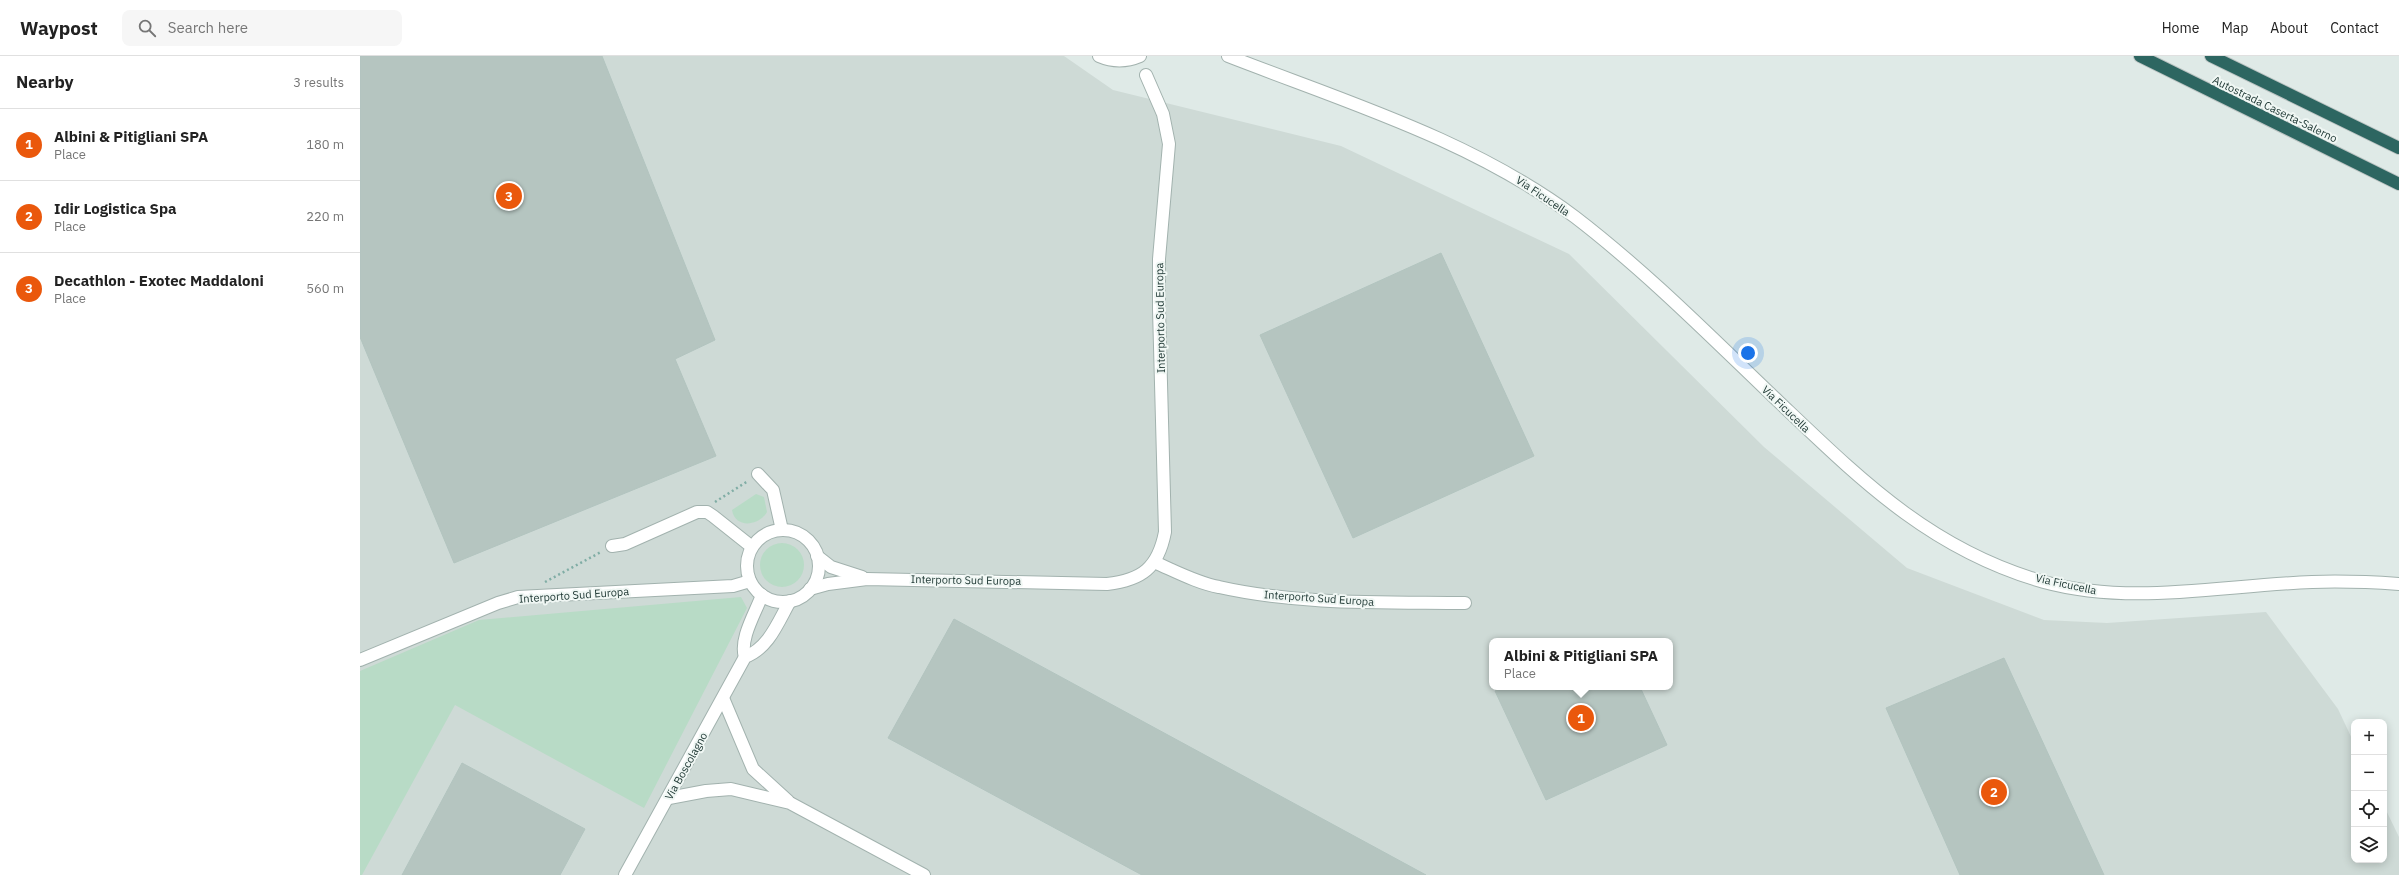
<!DOCTYPE html>
<meta charset="utf-8">
<style>
body{margin:0;font-family:"IBM Plex Sans",sans-serif;background:#f6f6f6;color:#222}
.controls{position:absolute;right:12px;bottom:12px;display:grid;overflow:hidden;border-radius:8px;box-shadow:0 2px 10px #0003}
.controls button{width:36px;height:36px;display:grid;place-items:center;padding:0;border:0;border-bottom:1px solid #e0e0e0;background:#fff;color:#222;font:20px sans-serif}
.you{position:absolute;left:1388px;top:297px;width:14px;height:14px;margin:-10px;border:3px solid #fff;border-radius:50%;background:#1a73e8;box-shadow:0 0 0 6px #1a73e833}
.badge{display:grid;place-items:center;width:26px;height:26px;border-radius:50%;background:#ea580c;color:#fff;font-size:13px;font-weight:700}
.pin{position:absolute;translate:-50% -50%;border:2px solid #fff;box-shadow:0 1px 4px #0006}
.popup{position:absolute;left:1129px;top:582px;width:184px;height:52px;box-sizing:border-box;display:grid;place-content:center;border-radius:8px;background:#fff;filter:drop-shadow(0 1px 3px #0005);font-size:13px;white-space:nowrap;color:#767676}
.popup b{font-size:15px;color:#222}
.popup::after{content:'';position:absolute;left:50%;top:100%;margin-left:-8px;border:8px solid transparent;border-top-color:#fff}
.list{margin:0;padding:0;list-style:none}
h2{display:flex;justify-content:space-between;align-items:center;height:52px;margin:0;padding:0 16px;font-size:17px}
h2 small{font-size:13px;font-weight:400;color:#767676}
.list li{display:grid;grid-template-columns:26px 1fr auto;gap:12px;align-items:center;box-sizing:border-box;height:72px;padding:0 16px;border-top:1px solid #e0e0e0}
.list b{display:block;font-size:15px;white-space:nowrap}
.list p{margin:0;font-size:13px;white-space:nowrap;color:#767676}
.list em{font-size:13px;font-style:normal;color:#767676}
.icon{flex:none;width:22px;height:22px;fill:none;stroke:currentColor;stroke-width:2;stroke-linecap:round;stroke-linejoin:round}
.map{position:relative;flex:none;width:2039px;height:819px;overflow:hidden}
header{display:flex;align-items:center;gap:24px;box-sizing:border-box;height:56px;padding:0 20px;background:#fff;border-bottom:1px solid #e0e0e0}
header strong{font-size:19px}
nav{display:flex;gap:22px;margin-inline-start:auto;font-size:14px}
.search{width:280px;height:36px;background:#f6f6f6;display:flex;align-items:center;gap:10px;box-sizing:border-box;padding:0 14px;border-radius:8px;color:#767676;font-size:15px}
main{display:flex}
aside{flex:1;background:#fff}
.map>svg:first-child{display:block}
.built{fill:#cedad6;fill-rule:evenodd}
.green{fill:#b8dbc6}
.building{fill:#b5c5c0;stroke:#b2c4bf}
.lines{fill:none;stroke-linecap:round;stroke-linejoin:round}
.minor-casing{stroke:#a2b2ae;stroke-width:14}
.highway-casing{stroke:#bcc4c3;stroke-width:14}
.path{stroke:#80ada5;stroke-width:2.5;stroke-dasharray:2 3;stroke-linecap:butt}
.minor{stroke:#fff;stroke-width:12}
.highway{stroke:#2d6661;stroke-width:12}
.labels{text-anchor:middle;stroke-width:4;stroke-linejoin:round;paint-order:stroke}
.street-label{font-size:11px;fill:#213a36;stroke:#f0f7f4}
</style>
<header>
<strong>Waypost</strong>
<div class="search"><svg class="icon" aria-label="search" viewBox="0 0 24 24"><circle cx="10" cy="10" r="6"/><path d="M15 15l6 6"/></svg>Search here</div>
<nav><a>Home</a><a>Map</a><a>About</a><a>Contact</a></nav>
</header>
<main>
<aside>
<h2>Nearby<small>3 results</small></h2>
<ul class="list">
<li><span class="badge">1</span><div><b>Albini &amp; Pitigliani SPA</b><p>Place</p></div><em>180 m</em></li>
<li><span class="badge">2</span><div><b>Idir Logistica Spa</b><p>Place</p></div><em>220 m</em></li>
<li><span class="badge">3</span><div><b>Decathlon - Exotec Maddaloni</b><p>Place</p></div><em>560 m</em></li>
</ul>
</aside>
<div class="map">
<svg width="2039" height="819" viewBox="0 0 2039 819">
<rect width="100%" height="100%" fill="#dfeae7"/>
<path class="built" d="M0,0H704L753,34L981,90L1209,198L1404,391L1547,512L1684,564L1747,567L1906,556L1978,653L1994,687V804H2024V750L2039,781V819H0ZM1132,585H1310V631H1132Z"/>
<g class="green">
<path d="M396,438L404,441L407,456C399,470 375,473 372,454Z"/>
<circle cx="422" cy="509" r="22"/>
<polygon points="381,541 387,552 284,752 95,649 2,819 0,819 0,615 119,564"/>
</g>
<g class="building">
<polygon points="0,0 242,0 355,284 315,303 356,400 94,507 0,281"/>
<polygon points="1081,197 1174,400 993,482 900,279"/>
<polygon points="594,563 1066,819 782,819 528,682"/>
<polygon points="1644,602 1744,819 1600,819 1526,652"/>
<polygon points="1143,631 1280,631 1307,689 1186,744 1135,635"/>
<polygon points="102,707 225,773 200,819 42,819"/>
</g>
<g class="lines">
<g class="minor-casing">
<g id="minor">
<path d="M739,0C753,6 766,6 780,0"/>
<path d="M868,0C986,46 1112,84 1215,161C1288,217 1353,283 1419,346C1501,424 1571,494 1684,526C1772,550 1863,529 1952,526C1981,525 2010,526 2039,528"/>
<polyline points="398,418 413,434 422,474"/>
<circle cx="423" cy="510" r="36"/>
<polyline points="252,490 265,488 337,456 347,456 353,460 392,491"/>
<polyline points="457,500 471,511 502,521"/>
<path d="M794,506C815,515 837,527 859,531C939,549 1023,546 1105,547"/>
<path d="M450,533L468,528L507,523L747,528C782,524 798,512 805,476L799,253V203L809,88L803,58L786,19"/>
<path d="M385,601C379,583 396,556 402,539"/>
<polyline points="0,604 138,547 158,541 373,530 390,525"/>
<polyline points="363,642 393,713 428,745"/>
<polyline points="309,742 346,735 371,733 430,747 564,819"/>
<path d="M265,819L385,601C409,592 418,566 430,545"/>
</g>
</g>
<g class="highway-casing">
<g id="highway">
<polyline points="1780,0 2039,128"/>
<polyline points="1851,0 2039,92"/>
</g>
</g>
<g class="path">
<polyline points="355,446 388,425"/>
<polyline points="185,526 241,496"/>
</g>
<use href="#minor" class="minor"/>
<use href="#highway" class="highway"/>
</g>
<g class="labels">
<g class="street-label">
<text transform="translate(1915 53) rotate(26)" y="4">Autostrada Caserta-Salerno</text>
<text transform="translate(1183 140) rotate(34)" y="4">Via Ficucella</text>
<text transform="translate(800 262) rotate(-91)" y="4">Interporto Sud Europa</text>
<text transform="translate(1426 353) rotate(44)" y="4">Via Ficucella</text>
<text transform="translate(606 524) rotate(1)" y="4">Interporto Sud Europa</text>
<text transform="translate(1706 528) rotate(12)" y="4">Via Ficucella</text>
<text transform="translate(214 539) rotate(-4)" y="4">Interporto Sud Europa</text>
<text transform="translate(959 542) rotate(4)" y="4">Interporto Sud Europa</text>
<text transform="translate(326 710) rotate(-61)" y="4">Via Boscolagno</text>
</g>
</g>
</svg>
<div class="controls">
<button>+</button>
<button>−</button>
<button><svg class="icon" aria-label="locate" viewBox="0 0 24 24"><circle cx="12" cy="12" r="6"/><path d="M12 2v4M12 18v4M2 12h4M18 12h4"/></svg></button>
<button><svg class="icon" aria-label="layers" viewBox="0 0 24 24"><path d="M12 4l9 5-9 5-9-5zM3 14l9 5 9-5"/></svg></button>
</div>
<div class="you"></div>
<div class="pin badge" style="left:1221px;top:662px">1</div>
<div class="popup"><b>Albini &amp; Pitigliani SPA</b>Place</div>
<div class="pin badge" style="left:1634px;top:736px">2</div>
<div class="pin badge" style="left:149px;top:140px">3</div>
</div>
</main>
